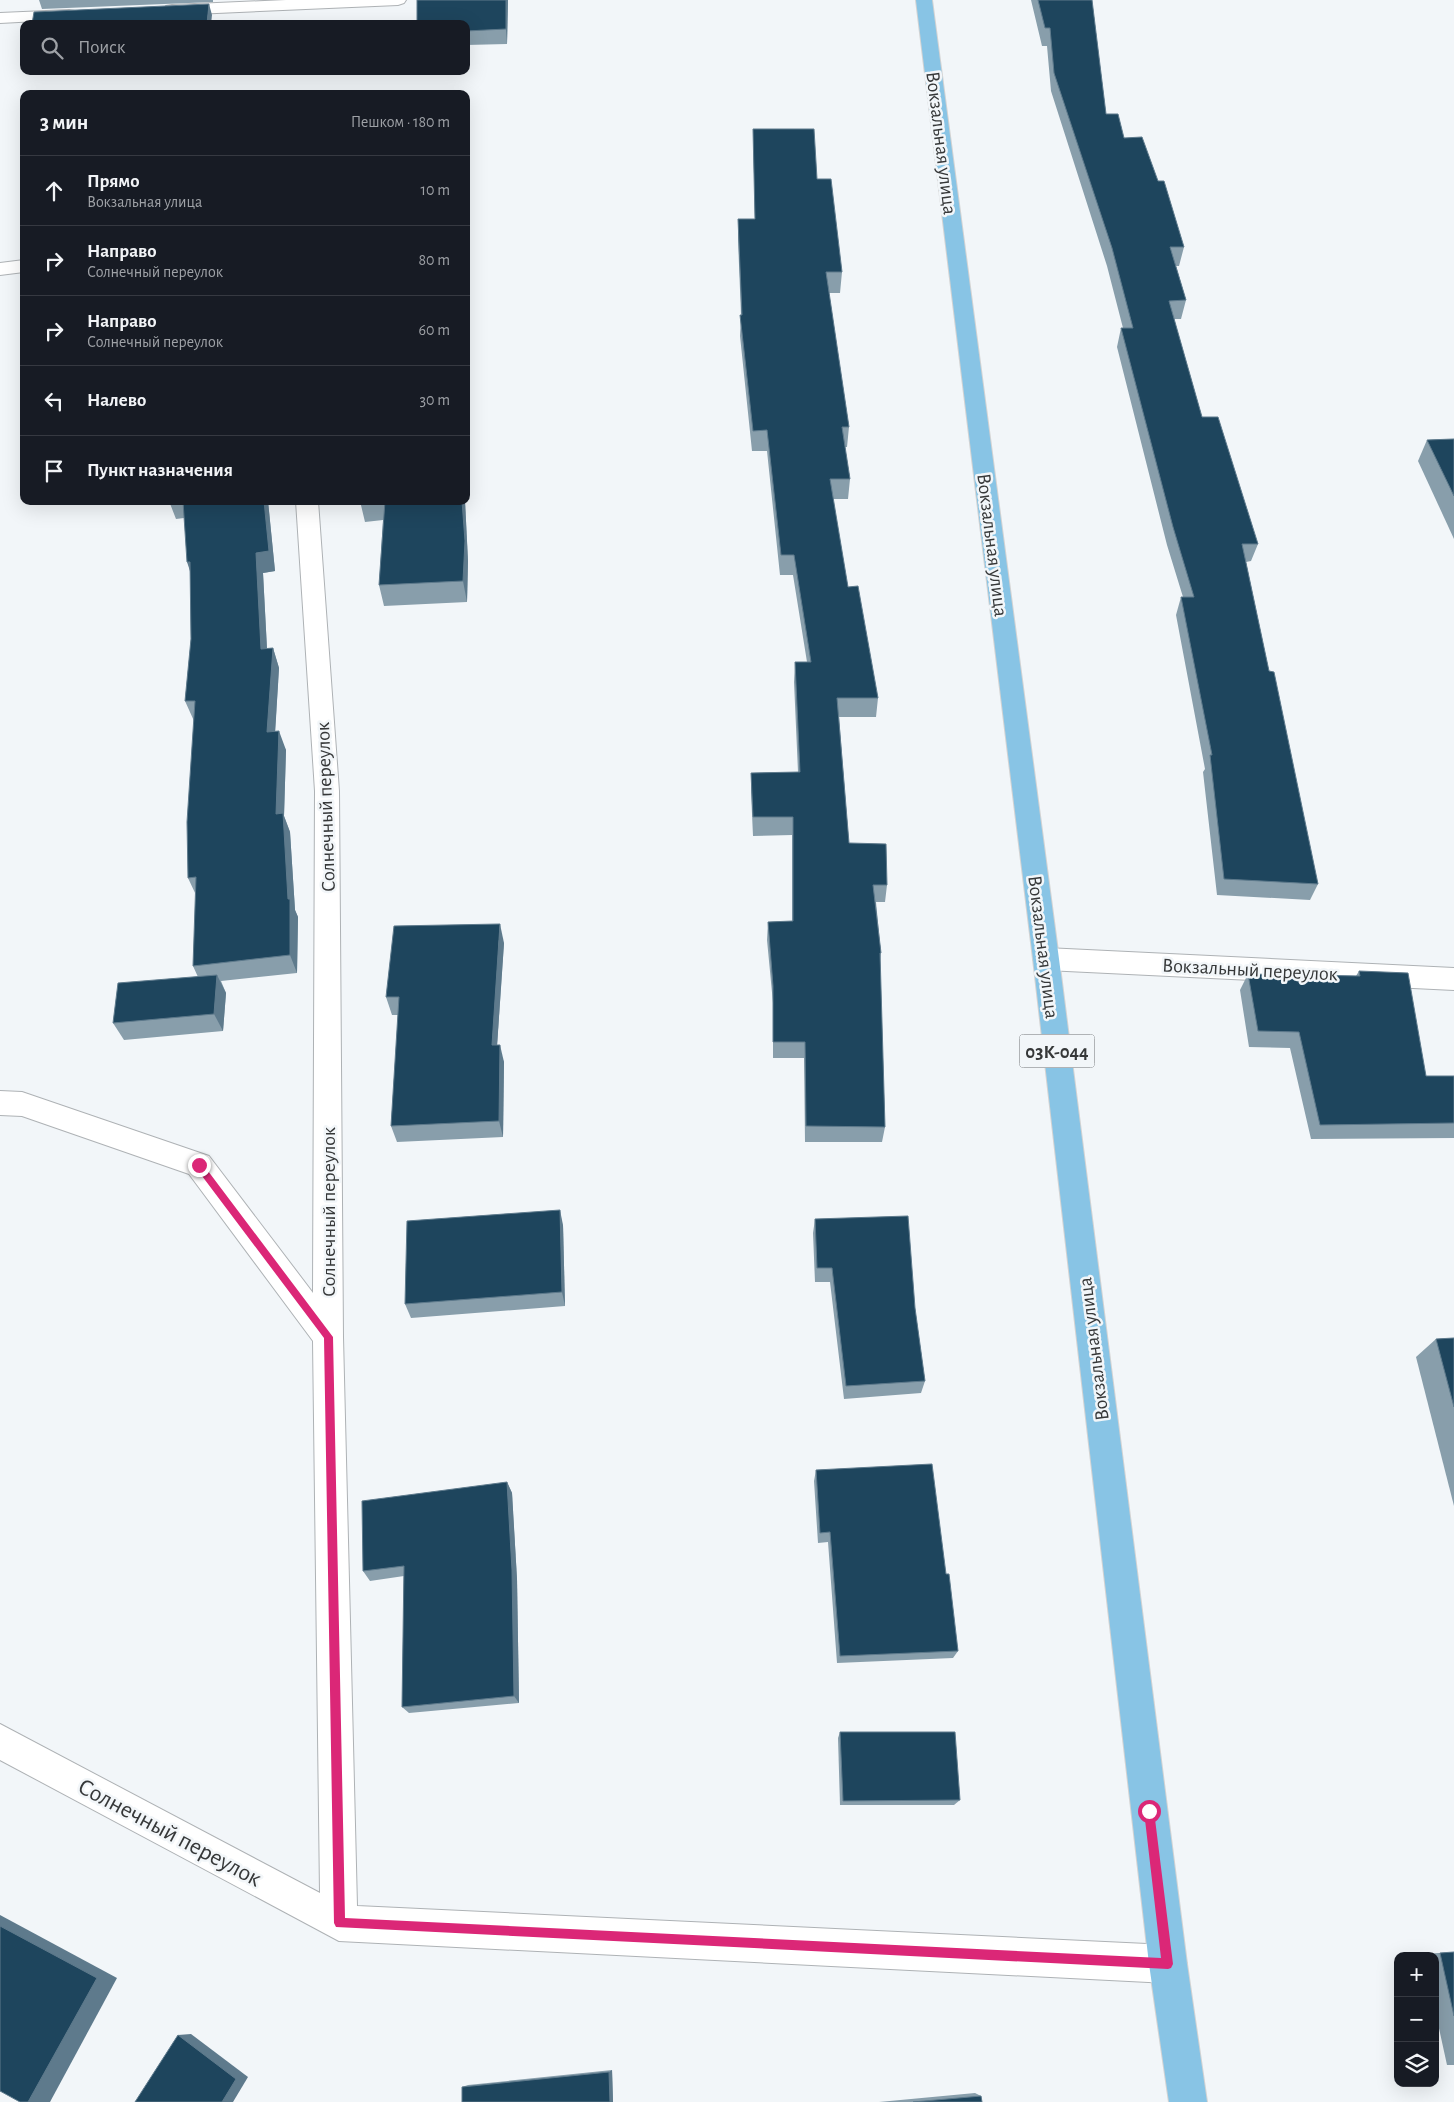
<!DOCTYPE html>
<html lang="ru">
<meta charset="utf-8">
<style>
body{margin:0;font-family:"Alegreya Sans",sans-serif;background:#242831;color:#f1f3f6}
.controls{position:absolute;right:15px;bottom:15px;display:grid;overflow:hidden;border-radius:10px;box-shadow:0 5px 20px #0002}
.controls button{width:45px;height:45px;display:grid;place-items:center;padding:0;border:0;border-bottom:1px solid #363941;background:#171b24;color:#f1f3f6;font:25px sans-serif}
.stop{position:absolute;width:15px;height:15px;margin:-11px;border:4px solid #db2777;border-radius:50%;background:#fff}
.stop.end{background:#db2777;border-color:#fff;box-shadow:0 1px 5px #0008}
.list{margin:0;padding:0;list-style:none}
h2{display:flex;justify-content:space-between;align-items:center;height:65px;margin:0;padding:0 20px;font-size:21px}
h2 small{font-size:16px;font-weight:400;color:#9ea1a6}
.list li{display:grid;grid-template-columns:32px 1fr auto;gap:15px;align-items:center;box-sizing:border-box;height:70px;padding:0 20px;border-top:1px solid #363941}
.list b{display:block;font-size:19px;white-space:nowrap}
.list p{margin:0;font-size:16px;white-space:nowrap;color:#9ea1a6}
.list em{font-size:16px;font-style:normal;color:#9ea1a6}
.icon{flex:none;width:28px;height:28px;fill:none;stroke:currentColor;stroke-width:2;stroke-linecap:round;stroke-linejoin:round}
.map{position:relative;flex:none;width:1454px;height:2102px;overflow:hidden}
.search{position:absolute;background:#171b24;box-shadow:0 5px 20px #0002;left:20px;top:20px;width:450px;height:55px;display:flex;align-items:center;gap:12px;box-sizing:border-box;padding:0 18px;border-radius:10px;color:#9ea1a6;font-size:19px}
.panel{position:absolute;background:#171b24;box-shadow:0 5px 20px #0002;left:20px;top:90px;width:450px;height:415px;border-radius:10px}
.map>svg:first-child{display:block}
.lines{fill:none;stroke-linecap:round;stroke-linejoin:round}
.minor-casing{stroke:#aeb2b5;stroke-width:2}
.major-casing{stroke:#d3d3d3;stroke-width:2}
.minor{fill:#fff;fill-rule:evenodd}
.major{fill:#88c4e5;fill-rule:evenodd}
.wall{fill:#889eab}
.shaded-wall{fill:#5e7a8c}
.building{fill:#1e455d;stroke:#5e7a8c}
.route{fill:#db2777}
.labels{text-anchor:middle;stroke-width:5;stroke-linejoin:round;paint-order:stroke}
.shield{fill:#f2f6f9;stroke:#6e7173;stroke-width:1}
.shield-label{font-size:19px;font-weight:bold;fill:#363839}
.street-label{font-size:20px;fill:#363839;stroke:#f2f6f9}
.near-street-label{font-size:24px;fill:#363839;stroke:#f2f6f9}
</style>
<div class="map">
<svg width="1454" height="2102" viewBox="0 0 1454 2102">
<rect width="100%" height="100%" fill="#f2f6f9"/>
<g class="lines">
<g class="minor-casing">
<g id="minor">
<polygon points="286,0 406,0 404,3 398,5 172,15 166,14 164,10 166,6 172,5"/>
<polygon points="69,10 75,11 77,15 75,19 0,23 0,13"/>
<polygon points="24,260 24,272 0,275 0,263"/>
<polygon points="296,501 318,501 339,791 343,1337 357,1906 1168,1945 1181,1951 1187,1964 1181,1977 1168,1983 339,1941 0,1760 0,1724 320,1893 313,1341 189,1174 22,1116 0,1115 0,1091 22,1092 209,1156 313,1293 315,791"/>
<polygon points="1046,948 1454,968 1454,990 1046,970 1037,967 1033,959 1037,951"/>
</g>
</g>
<g class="major-casing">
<polygon id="major" points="916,0 932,0 1059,959 1187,1964 1207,2102 1169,2102 1149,1964 1033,959"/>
</g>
<use href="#minor" class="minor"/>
<use href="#major" class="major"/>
</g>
<g class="wall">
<polygon points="39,0 213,0 213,2 42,9"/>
<polygon points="417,0 508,0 507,44 466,45 466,24"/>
<polygon points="1031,0 1092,0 1106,114 1158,181 1184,247 1179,266 1176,266 1186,300 1181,319 1174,319 1202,417 1258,544 1251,561 1246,562 1269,671 1318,884 1310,900 1217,895 1203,772 1205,769 1176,615 1181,597 1183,597 1167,545 1117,347 1121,328 1123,328 1107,266 1051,91 1047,46 1042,46"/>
<polygon points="753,129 817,179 842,272 840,293 829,293 849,427 847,447 845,447 850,479 848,499 833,499 848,587 878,698 876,717 839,717 849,843 887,885 885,902 876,902 881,953 880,961 885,1127 882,1142 805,1142 804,1058 773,1058 773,1003 767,940 768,922 792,921 792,835 753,836 751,792 751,773 798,772 794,682 795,662 807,662 793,575 780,575 767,451 752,451 740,336 741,315 738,240 738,219 755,219"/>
<polygon points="1454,439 1454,539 1418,461 1427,440"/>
<polygon points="169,501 268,501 275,571 263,573 267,648 273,648 279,668 275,731 286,750 284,816 290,832 295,910 298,917 297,973 221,981 226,993 223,1031 124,1040 113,1023 198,977 193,966 196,895 188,878 194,721 185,701 191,639 190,572 184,518 176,519"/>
<polygon points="360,501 465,501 468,561 467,602 384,606 379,585 383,520 365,522"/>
<polygon points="504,943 497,1045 504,1062 503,1137 397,1142 391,1126 398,1015 392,1015 386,997"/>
<polygon points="1359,971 1426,1076 1454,1076 1454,1138 1311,1139 1290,1048 1249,1047 1240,990 1248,974 1356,976"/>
<polygon points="815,1219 915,1308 925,1381 921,1393 844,1399 830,1282 815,1282 813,1233"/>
<polygon points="563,1225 565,1306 411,1318 405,1304"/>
<polygon points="1454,1338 1454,1506 1416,1357 1436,1339"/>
<polygon points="816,1470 946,1574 958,1651 953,1658 837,1663 828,1542 818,1543 814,1481"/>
<polygon points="507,1482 512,1493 517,1579 519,1703 409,1713 402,1707 404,1576 370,1581 363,1571"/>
<polygon points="840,1732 960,1800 954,1805 840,1805 838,1738"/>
<polygon points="1454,1952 1454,2065 1447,2065 1435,2010 1435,1956 1424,1956 1423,1954"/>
<polygon points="612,2070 613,2102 462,2102 462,2087 468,2085"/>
<polygon points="975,2093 981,2096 982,2102 879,2102"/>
</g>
<g class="shaded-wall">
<polygon points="506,0 508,0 507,44 506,29"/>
<polygon points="209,4 212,15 211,24 207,24"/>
<polygon points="264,501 268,501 275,571 263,573 268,669 261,649 256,553"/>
<polygon points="462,501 465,501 468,561 467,602 463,581"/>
<polygon points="187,562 190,562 194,583"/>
<polygon points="273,648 279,668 274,751 267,732"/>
<polygon points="279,731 286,750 284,816 290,832 295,910 298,917 297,973 290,955 288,899 276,814"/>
<polygon points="500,924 504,943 496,1062 492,1045"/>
<polygon points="217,975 226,993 223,1031 214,1014"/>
<polygon points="500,1045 504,1062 503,1137 499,1121"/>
<polygon points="560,1210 563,1225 565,1306 562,1292"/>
<polygon points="507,1482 512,1493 517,1579 519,1703 514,1696"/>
<polygon points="0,1915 117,1978 50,2102 28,2102 0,1926"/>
<polygon points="191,2034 248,2077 233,2102 222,2102 178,2035"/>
<polygon points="612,2070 613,2102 610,2102 609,2072"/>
</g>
<g class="building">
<polygon points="417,0 506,0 506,29 466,31 466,24 417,24"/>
<polygon points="1038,0 1092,0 1106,114 1118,114 1124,138 1142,137 1158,181 1164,181 1184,247 1170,247 1186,300 1169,301 1202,417 1218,417 1258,544 1242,544 1269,671 1274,672 1318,884 1224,879 1210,755 1212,755 1181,597 1194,597 1173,527 1121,328 1133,328 1112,248 1054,73 1050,28 1045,28"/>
<polygon points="209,4 207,24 32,24 34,12"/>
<polygon points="753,129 814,129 817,179 831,179 842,272 826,272 849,427 842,427 850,479 830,479 848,587 858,586 878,698 837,698 849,843 886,844 887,885 873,885 881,953 880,953 885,1127 806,1126 805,1042 773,1042 773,986 768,922 793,921 793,817 753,817 751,773 800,772 795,662 811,662 794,555 781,555 767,430 753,431 740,315 742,315 738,219 755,219"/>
<polygon points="1454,439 1454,496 1427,440"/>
<polygon points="183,501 264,501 269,551 256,553 261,649 273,648 267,732 279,731 276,814 283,813 288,899 290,899 290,955 193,966 196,877 188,878 187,822 195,701 185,701 191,639 190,562 187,562"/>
<polygon points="385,501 462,501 465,541 463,581 379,585"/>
<polygon points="500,924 492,1045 500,1045 499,1121 391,1126 399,997 386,997 394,926"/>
<polygon points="1359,971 1408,973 1426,1076 1454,1076 1454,1123 1320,1125 1299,1032 1258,1031 1248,974 1360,976"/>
<polygon points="217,975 214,1014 113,1023 118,983"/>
<polygon points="560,1210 562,1292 405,1304 407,1221"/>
<polygon points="908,1216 915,1308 925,1381 846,1386 832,1268 817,1268 815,1219"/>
<polygon points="1454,1338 1454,1407 1436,1339"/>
<polygon points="932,1464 946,1574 949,1574 958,1651 840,1656 830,1532 820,1533 816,1470"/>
<polygon points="507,1482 512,1570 514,1696 402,1707 404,1566 363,1571 362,1501"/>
<polygon points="840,1732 955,1732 960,1800 843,1801"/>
<polygon points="0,1926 97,1978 28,2102 20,2102 0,2091"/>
<polygon points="1454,1952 1454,2016 1440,1953"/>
<polygon points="178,2035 236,2079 222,2102 135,2102"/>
<polygon points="609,2072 610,2102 462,2102 462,2087"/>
<polygon points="981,2096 982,2102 913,2102"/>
</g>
<polygon class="route" points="199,1161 202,1163 333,1337 345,1918 1161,1958 1144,1811 1146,1808 1149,1806 1153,1808 1154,1811 1173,1964 1171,1968 1168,1969 336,1927 334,1923 324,1338 196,1168 195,1165"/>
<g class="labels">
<rect class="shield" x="1019.5" y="1034.5" width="75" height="33" rx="4"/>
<g class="shield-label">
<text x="1057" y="1058">03К-044</text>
</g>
<g class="street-label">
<text transform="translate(942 143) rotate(83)" y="7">Вокзальная улица</text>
<text transform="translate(993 545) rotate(83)" y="7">Вокзальная улица</text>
<text transform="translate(325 807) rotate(-92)" y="7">Солнечный переулок</text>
<text transform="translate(1044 947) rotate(83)" y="7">Вокзальная улица</text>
<text transform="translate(1250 969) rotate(3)" y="7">Вокзальный переулок</text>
<text transform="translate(328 1212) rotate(-90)" y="7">Солнечный переулок</text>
<text transform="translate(1093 1349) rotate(-97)" y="7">Вокзальная улица</text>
</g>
<g class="near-street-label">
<text transform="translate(170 1832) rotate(28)" y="8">Солнечный переулок</text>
</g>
</g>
</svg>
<div class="controls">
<button>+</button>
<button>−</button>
<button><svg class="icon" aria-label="layers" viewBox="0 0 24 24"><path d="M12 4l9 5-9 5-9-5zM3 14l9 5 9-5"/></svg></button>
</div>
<div class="stop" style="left:1149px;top:1811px"></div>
<div class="stop end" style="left:199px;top:1165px"></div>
<div class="search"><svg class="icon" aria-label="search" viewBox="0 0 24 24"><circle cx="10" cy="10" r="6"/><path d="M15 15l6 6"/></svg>Поиск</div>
<section class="panel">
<h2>3 мин<small>Пешком · 180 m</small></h2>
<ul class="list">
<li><svg class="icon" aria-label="ahead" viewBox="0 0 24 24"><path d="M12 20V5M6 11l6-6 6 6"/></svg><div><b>Прямо</b><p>Вокзальная улица</p></div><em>10 m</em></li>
<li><svg class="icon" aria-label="right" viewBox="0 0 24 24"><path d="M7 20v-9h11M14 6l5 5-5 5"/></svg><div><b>Направо</b><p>Солнечный переулок</p></div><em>80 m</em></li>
<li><svg class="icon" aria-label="right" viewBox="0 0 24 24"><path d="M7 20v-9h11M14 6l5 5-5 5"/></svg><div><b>Направо</b><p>Солнечный переулок</p></div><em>60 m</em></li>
<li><svg class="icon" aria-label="left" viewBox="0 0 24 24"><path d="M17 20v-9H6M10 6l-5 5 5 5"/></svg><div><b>Налево</b></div><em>30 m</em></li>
<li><svg class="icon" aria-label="arrive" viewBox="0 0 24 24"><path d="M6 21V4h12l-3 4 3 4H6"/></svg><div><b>Пункт назначения</b></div></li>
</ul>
</section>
</div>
